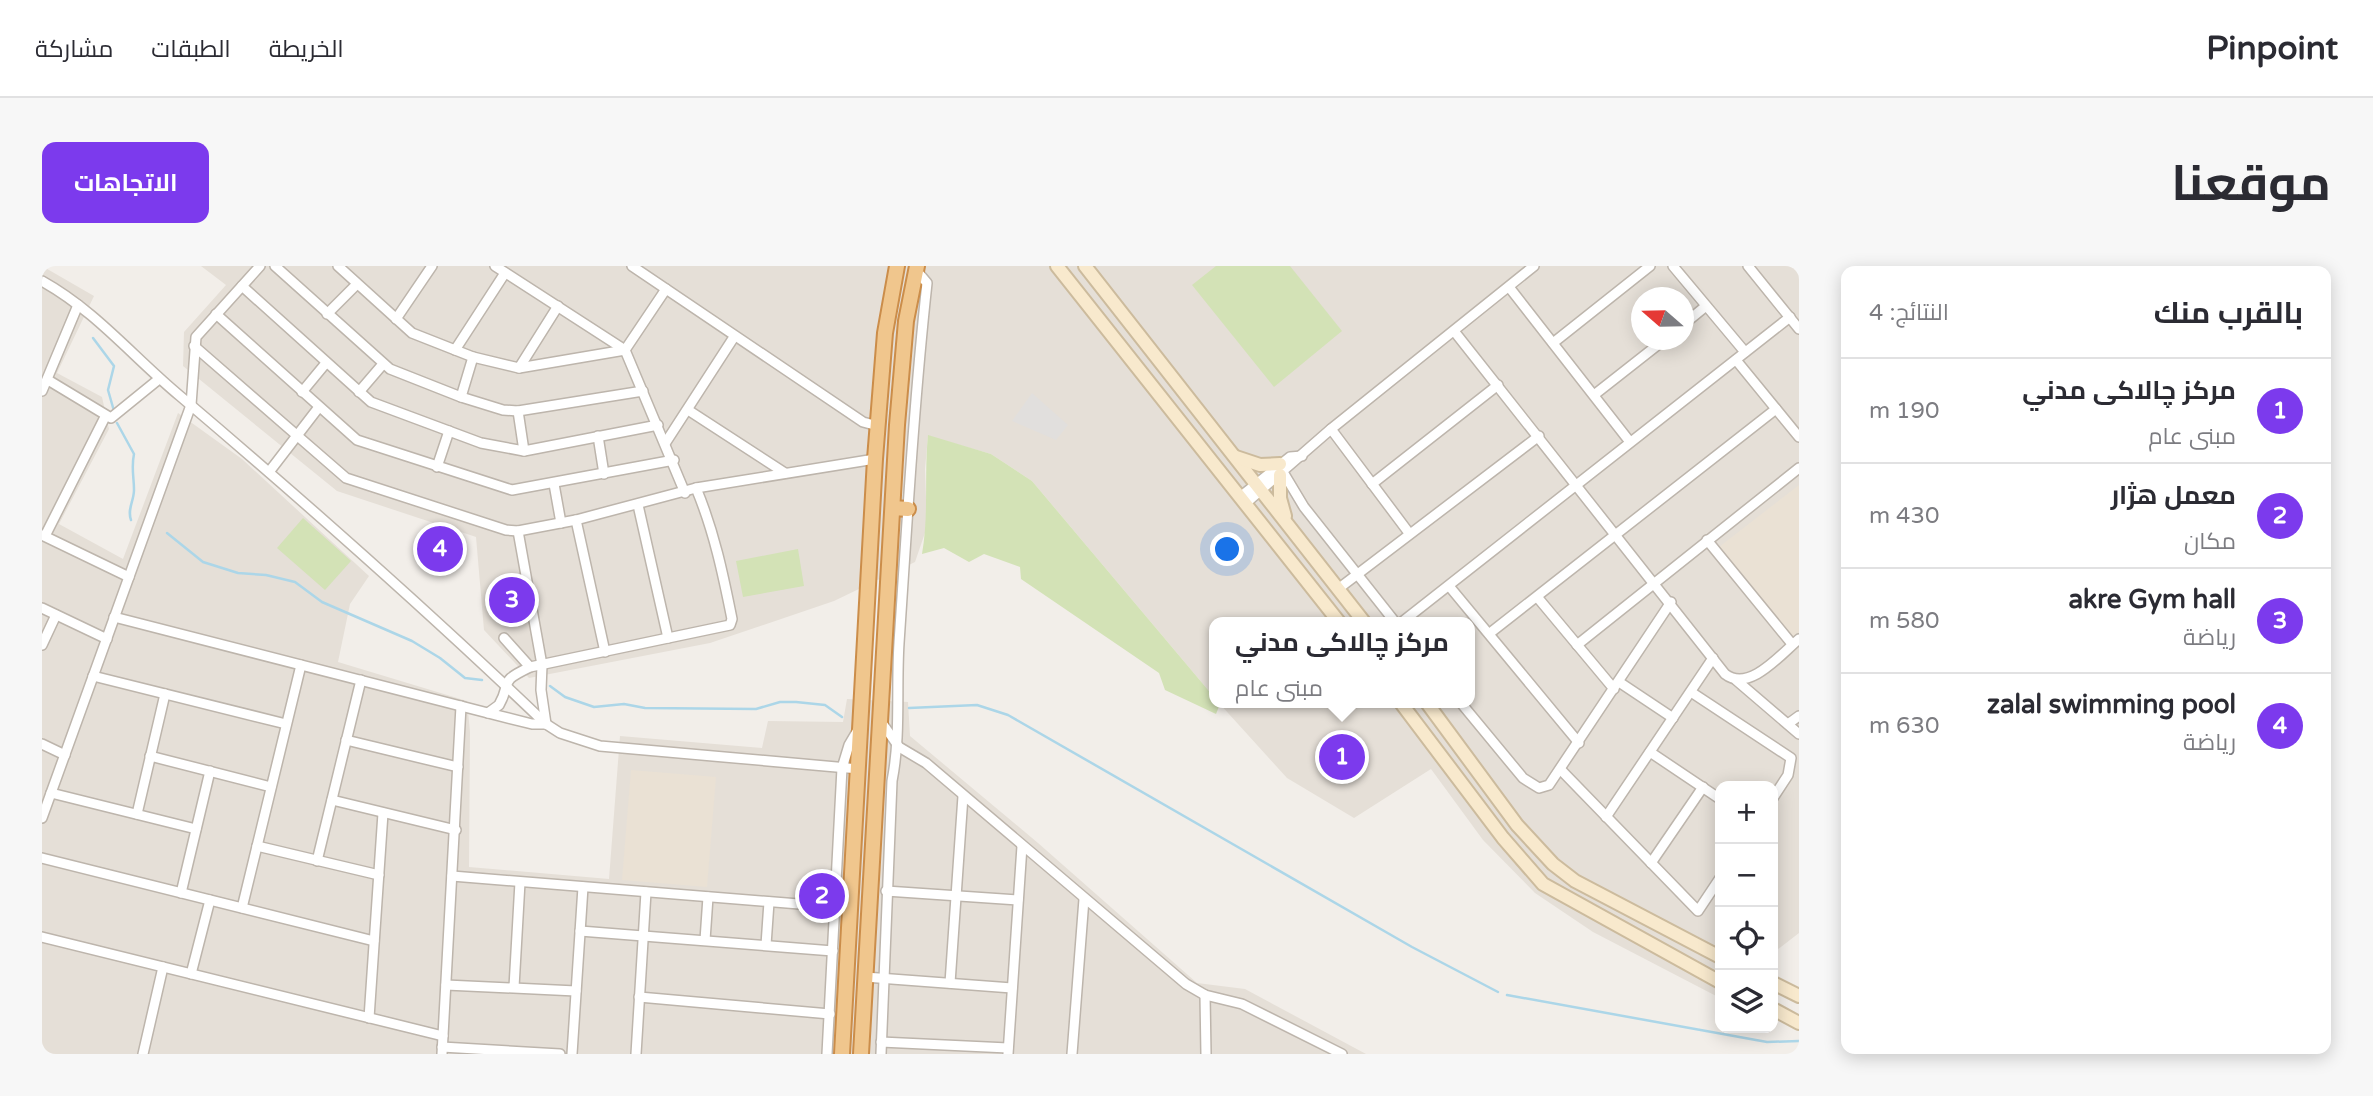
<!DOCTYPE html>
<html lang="ar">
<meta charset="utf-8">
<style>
body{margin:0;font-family:"Varela Round",Cairo,sans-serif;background:#f7f7f7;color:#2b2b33;direction:rtl}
.controls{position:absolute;right:21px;bottom:21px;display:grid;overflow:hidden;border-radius:14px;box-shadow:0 4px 18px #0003}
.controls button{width:63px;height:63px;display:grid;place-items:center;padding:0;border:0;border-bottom:2px solid #e1e1e2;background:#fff;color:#2b2b33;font:35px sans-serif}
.compass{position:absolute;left:1589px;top:21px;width:63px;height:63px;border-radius:50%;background:#fff;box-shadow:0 4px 18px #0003;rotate:290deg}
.you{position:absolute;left:1186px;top:284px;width:24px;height:24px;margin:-18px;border:5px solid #fff;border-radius:50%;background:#1a73e8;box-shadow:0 0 0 10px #1a73e833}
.badge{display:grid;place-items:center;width:46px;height:46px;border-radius:50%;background:#7c3aed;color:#fff;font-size:23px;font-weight:700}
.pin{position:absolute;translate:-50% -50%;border:4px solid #fff;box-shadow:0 2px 7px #0006}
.popup{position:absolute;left:1167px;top:351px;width:266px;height:91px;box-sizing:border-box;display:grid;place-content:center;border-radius:14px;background:#fff;filter:drop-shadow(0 2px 5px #0005);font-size:23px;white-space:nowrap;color:#7c7c81}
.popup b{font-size:26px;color:#2b2b33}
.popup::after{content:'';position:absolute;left:50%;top:100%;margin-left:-14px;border:14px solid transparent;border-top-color:#fff}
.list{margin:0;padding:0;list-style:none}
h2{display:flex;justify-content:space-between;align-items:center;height:91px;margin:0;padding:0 28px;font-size:30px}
h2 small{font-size:23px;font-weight:400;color:#7c7c81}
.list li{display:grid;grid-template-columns:46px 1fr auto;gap:21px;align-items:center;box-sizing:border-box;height:105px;padding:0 28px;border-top:2px solid #e1e1e2}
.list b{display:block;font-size:26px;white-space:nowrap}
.list p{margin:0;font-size:23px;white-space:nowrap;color:#7c7c81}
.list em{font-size:23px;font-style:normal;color:#7c7c81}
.icon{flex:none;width:38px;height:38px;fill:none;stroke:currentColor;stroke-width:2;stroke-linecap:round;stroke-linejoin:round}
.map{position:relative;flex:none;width:1757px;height:788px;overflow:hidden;direction:ltr;border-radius:14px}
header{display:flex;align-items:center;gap:42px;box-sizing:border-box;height:98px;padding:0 35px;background:#fff;border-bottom:2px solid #e1e1e2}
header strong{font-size:33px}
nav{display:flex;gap:38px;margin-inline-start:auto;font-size:24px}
.intro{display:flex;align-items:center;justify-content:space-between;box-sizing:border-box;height:168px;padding:0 42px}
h1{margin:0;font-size:49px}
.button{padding:18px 32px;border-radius:14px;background:#7c3aed;color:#fff;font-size:24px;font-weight:700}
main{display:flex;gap:42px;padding:0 42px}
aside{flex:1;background:#fff;border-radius:14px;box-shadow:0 4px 18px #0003}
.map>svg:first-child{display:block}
.residential{fill:#e5dfd7;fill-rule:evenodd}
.education{fill:#eae1d4}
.green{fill:#d3e2b6}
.parking{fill:#e1dfdd}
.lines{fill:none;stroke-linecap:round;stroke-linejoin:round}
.stream{stroke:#acd6e8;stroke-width:2.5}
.minor-casing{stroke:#bdb5ac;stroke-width:12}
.secondary-casing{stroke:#ccbb9d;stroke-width:16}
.trunk-casing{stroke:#cb8d4a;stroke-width:18}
.minor{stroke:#fff;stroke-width:9}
.secondary{stroke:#f8e9cd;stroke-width:12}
.trunk{stroke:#f0c68d;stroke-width:14}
</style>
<header>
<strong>Pinpoint</strong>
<nav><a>الخريطة</a><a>الطبقات</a><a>مشاركة</a></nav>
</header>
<div class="intro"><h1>موقعنا</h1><a class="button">الاتجاهات</a></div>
<main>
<aside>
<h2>بالقرب منك<small>النتائج: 4</small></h2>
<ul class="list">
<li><span class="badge">1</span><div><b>مركز چالاکى مدني</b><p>مبنى عام</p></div><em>190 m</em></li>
<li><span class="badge">2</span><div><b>معمل هژار</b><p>مكان</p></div><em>430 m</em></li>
<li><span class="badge">3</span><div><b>akre Gym hall</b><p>رياضة</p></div><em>580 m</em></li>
<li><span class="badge">4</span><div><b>zalal swimming pool</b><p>رياضة</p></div><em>630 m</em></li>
</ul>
</aside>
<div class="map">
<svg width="1757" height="788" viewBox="0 0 1757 788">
<rect width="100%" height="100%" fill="#f2eee9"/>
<g class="residential">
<polygon points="0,0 52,30 15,107 60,131 67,163 17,258 81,293 136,147 200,193 327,310 308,338 296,396 425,435 428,466 427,601 567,613 578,470 720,482 726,455 801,456 805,433 866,436 868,470 996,577 1155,717 1203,723 1324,788 0,788"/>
<path d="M159,0H1757V667L1731,687V520H1678V732L1551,666L1493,627L1441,574L1389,503L1312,552L1245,512L1177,437H1428V356H1172V431L990,215L949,188L886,170L883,203L885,261L873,296L792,335L668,377L487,412L442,364L434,271L295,225L141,100L142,66L184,19ZM1600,32H1642V74H1600Z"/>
</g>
<g class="education">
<polygon points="1757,219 1757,366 1750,371 1677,281"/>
<polygon points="589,504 674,511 665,621 580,614"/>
</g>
<g class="green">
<polygon points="1174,0 1248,0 1300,65 1232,121 1150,19"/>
<path d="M886,169L949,188L990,215L1172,431V437L1178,438L1174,448L1123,424L1117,407L979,313L978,301L942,288L927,296L902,282L880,288C887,249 882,209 886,169Z"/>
<polygon points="261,252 309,295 283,324 235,282"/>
<polygon points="756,283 762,320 701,331 694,295"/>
</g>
<polygon class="parking" points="990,127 1026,159 1014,174 970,155"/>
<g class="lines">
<g class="stream">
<polyline points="51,72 72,100 66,124 72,145"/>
<path d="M75,157L92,188C89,202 92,211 92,224C92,235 85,243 89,254"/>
<polyline points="125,267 161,296 196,307 224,309 253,316 280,336 370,375 398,392 423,412 440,414"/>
<polyline points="508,420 523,431 552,441 582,438 603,442 714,443 738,436 754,436 783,439 800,451"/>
<polyline points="867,442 935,439 966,449 1370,681 1456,726"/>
<polyline points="1465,729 1725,776 1757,775"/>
</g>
<g class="minor-casing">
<g id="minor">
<polyline points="233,0 348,103 419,131 461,144 476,145 601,125"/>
<polyline points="296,0 370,67 431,91 477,102 583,84 624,23"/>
<polyline points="453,0 583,84 643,227"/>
<polyline points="590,0 821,156 836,160"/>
<polyline points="1631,0 1703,86"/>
<polyline points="1706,0 1757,63"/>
<path d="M0,15C54,45 91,91 138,130C263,236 386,345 504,458L518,467L558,480L817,503"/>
<polyline points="200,20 329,136 439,177 482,185 616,159"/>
<polyline points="1467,21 1588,176"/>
<polyline points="174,48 315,174 470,224 632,194"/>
<polyline points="285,48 314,19"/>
<polyline points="354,53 390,0"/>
<polyline points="1642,58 1664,40"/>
<path d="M1412,65L1683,408C1707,427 1739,388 1757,373"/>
<polyline points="1511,77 1608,0"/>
<polyline points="152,80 304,212 464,264 476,265 534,254 654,222 833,193"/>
<polyline points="413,84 463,7"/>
<polyline points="1694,94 1757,171"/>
<polyline points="477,102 516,40"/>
<polyline points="6,114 69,152 117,113"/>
<polyline points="0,125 36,39"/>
<polyline points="260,126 284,97"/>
<polyline points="317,126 341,98"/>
<polyline points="1552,129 1622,74"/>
<polyline points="419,131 431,91"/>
<polyline points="646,144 743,207"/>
<polyline points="476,145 482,185"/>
<polyline points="1289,163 1367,267"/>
<polyline points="556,170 562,208"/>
<polyline points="624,176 692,71"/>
<polyline points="395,201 407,165"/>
<polyline points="227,206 277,141"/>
<polyline points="1241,206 1262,241 1353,356"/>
<polyline points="512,218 519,257"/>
<polyline points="1330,218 1456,119"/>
<polyline points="1198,231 1248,191 1260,190"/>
<polyline points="1204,237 1289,163 1492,0"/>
<polyline points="596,239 626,372"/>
<polyline points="534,254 563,386"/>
<polyline points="476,265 500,399 499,424 504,458"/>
<polyline points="0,269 87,311"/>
<polyline points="3,270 63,151"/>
<polyline points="1665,274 1750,378"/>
<polyline points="1407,320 1537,477"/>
<polyline points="1296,323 1497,170"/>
<polyline points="1496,332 1572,423"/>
<polyline points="0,342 65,373"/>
<polyline points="72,351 446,447 490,458 504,458"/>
<polyline points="1360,356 1748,51"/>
<polyline points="1448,367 1734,143"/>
<polyline points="462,372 488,401"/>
<polyline points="0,379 14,349"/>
<polyline points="1535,379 1757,202"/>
<polyline points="51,410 244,458"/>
<polyline points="1694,414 1757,468"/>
<polyline points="1577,416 1631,452"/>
<polyline points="1649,426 1749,492 1746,509 1731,532"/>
<polyline points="1419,437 1481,512 1497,522 1507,519 1629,336"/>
<path d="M446,447L457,439C471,414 455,417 488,401L688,359L690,353C681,308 672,265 654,222"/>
<polyline points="840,457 857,481 884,497 1144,718 1163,729 1200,738 1300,788"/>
<polyline points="1746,458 1757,450"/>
<polyline points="304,474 416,501"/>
<polyline points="0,478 23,489"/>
<polyline points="1608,486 1678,533"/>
<polyline points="108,490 229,521"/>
<polyline points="1519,504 1656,645 1678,612"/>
<polyline points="9,527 154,563"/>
<polyline points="290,534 414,564"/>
<polyline points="95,548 123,428"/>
<polyline points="1564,551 1671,392"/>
<polyline points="0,552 149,139 154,71 218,0"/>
<polyline points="215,580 337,609"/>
<polyline points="0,592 332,675"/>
<polyline points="275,595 319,414"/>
<polyline points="1609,597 1661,521"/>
<polyline points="410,610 794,641"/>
<polyline points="844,625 976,634"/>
<polyline points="139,627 168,505"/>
<polyline points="200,642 259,399"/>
<polyline points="538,665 791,685"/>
<polyline points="0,671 401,770"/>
<polyline points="663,674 666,631"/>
<polyline points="724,679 727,636"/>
<polyline points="149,708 168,634"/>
<polyline points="823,711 970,722"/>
<polyline points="908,717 921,530"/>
<polyline points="404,719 534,725"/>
<polyline points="472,721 478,616"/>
<polyline points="1163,729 1164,788"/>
<polyline points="597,731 788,748"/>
<polyline points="327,752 341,547"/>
<polyline points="839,776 966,782"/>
<polyline points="400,781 518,788"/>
<polyline points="101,788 121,701"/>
<polyline points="400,788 419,440"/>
<polyline points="530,788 541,621"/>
<polyline points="594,788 604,626"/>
<polyline points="785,788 800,502 807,479 817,462"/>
<path d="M839,788L850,515C859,469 854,424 857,377C865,257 872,137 885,17L874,4"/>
<polyline points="966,788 980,580"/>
<polyline points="1030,788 1042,633"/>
</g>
</g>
<g class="secondary-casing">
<g id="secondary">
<polyline points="1015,0 1297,356"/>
<polyline points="1043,0 1322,356"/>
<polyline points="1194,191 1218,199 1238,198"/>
<polyline points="1238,209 1238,232 1243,250"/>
<polyline points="1359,437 1461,572 1501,618 1678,716"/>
<polyline points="1385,437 1475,559 1511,598 1533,615 1678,691"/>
<polyline points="1731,717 1757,730"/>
<polyline points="1731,743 1757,757"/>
</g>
</g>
<g class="trunk-casing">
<g id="trunk">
<polyline points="851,242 866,243"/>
<polyline points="800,788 833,193 843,67 855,0"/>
<polyline points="819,788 855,159 864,55 875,0"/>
</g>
</g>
<use href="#minor" class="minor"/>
<use href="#secondary" class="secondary"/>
<use href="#trunk" class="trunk"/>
</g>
</svg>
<div class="controls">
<button>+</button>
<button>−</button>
<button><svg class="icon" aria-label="locate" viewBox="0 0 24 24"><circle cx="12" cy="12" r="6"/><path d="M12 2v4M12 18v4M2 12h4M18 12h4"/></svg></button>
<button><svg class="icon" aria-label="layers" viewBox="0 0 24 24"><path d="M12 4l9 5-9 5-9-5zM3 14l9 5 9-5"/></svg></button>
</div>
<svg class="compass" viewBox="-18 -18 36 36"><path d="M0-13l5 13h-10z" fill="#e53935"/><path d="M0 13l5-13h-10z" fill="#7c7c81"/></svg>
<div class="you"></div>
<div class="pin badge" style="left:1300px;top:491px">1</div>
<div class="popup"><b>مركز چالاکى مدني</b>مبنى عام</div>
<div class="pin badge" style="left:780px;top:630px">2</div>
<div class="pin badge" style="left:470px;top:334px">3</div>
<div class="pin badge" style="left:398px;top:283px">4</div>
</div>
</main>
